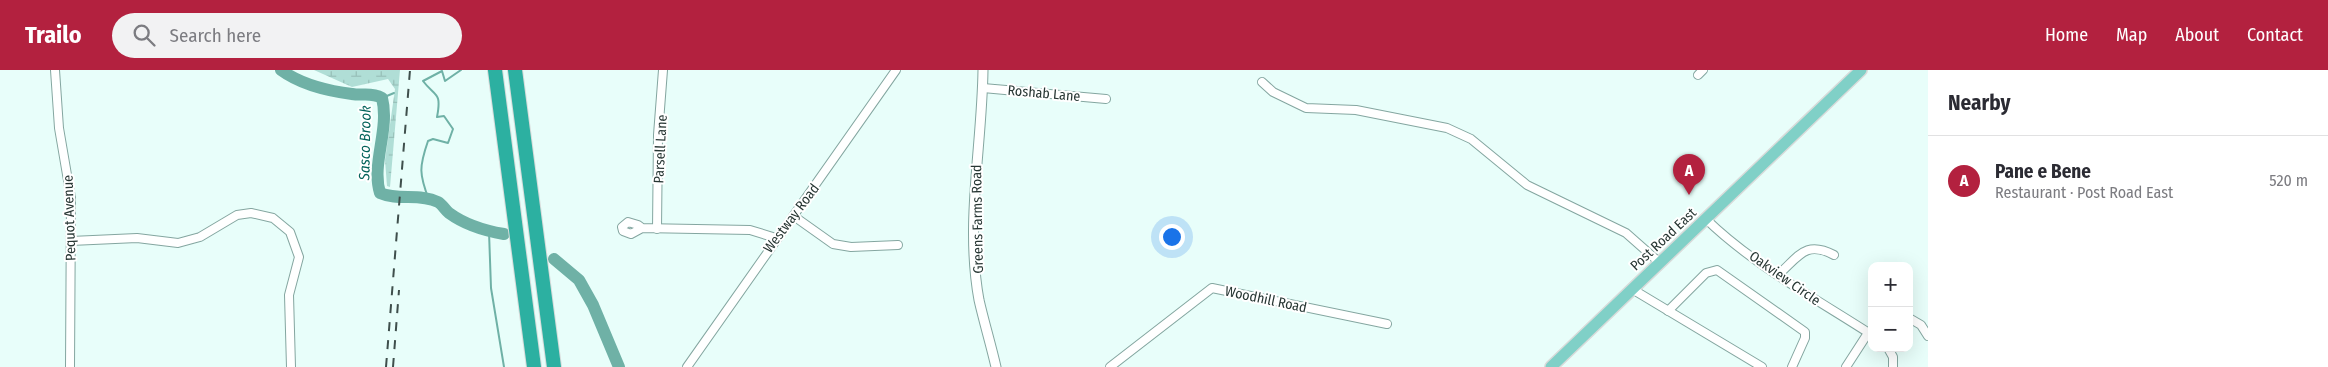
<!DOCTYPE html>
<meta charset="utf-8">
<style>
body{margin:0;font-family:"Fira Sans Condensed",sans-serif;background:#f2f2f3;color:#2b2b33}
.controls{position:absolute;right:15px;bottom:15px;display:grid;overflow:hidden;border-radius:10px;box-shadow:0 5px 20px #0002}
.controls button{width:45px;height:45px;display:grid;place-items:center;padding:0;border:0;border-bottom:1px solid #e1e1e2;background:#fff;color:#2b2b33;font:25px sans-serif}
.you{position:absolute;left:1171px;top:166px;width:18px;height:18px;margin:-12px;border:4px solid #fff;border-radius:50%;background:#1a73e8;box-shadow:0 0 0 8px #1a73e833}
.badge{display:grid;place-items:center;width:32px;height:32px;border-radius:50%;background:#b3213f;color:#fff;font-size:16px;font-weight:700}
.pin{position:absolute;translate:-50% -41px;filter:drop-shadow(0 1px 2px #0008)}
.pin::after{content:'';position:absolute;top:26px;width:18px;height:15px;background:inherit;clip-path:polygon(0 0,100% 0,50% 100%)}
.list{margin:0;padding:0;list-style:none}
h2{display:flex;justify-content:space-between;align-items:center;height:65px;margin:0;padding:0 20px;font-size:21px}
h2 small{font-size:16px;font-weight:400;color:#7c7c81}
.list li{display:grid;grid-template-columns:32px 1fr auto;gap:15px;align-items:center;box-sizing:border-box;height:90px;padding:0 20px;border-top:1px solid #e1e1e2}
.list b{display:block;font-size:19px;white-space:nowrap}
.list p{margin:0;font-size:16px;white-space:nowrap;color:#7c7c81}
.list em{font-size:16px;font-style:normal;color:#7c7c81}
.icon{flex:none;width:28px;height:28px;fill:none;stroke:currentColor;stroke-width:2;stroke-linecap:round;stroke-linejoin:round}
.map{position:relative;flex:none;width:1928px;height:297px;overflow:hidden}
header{display:flex;align-items:center;gap:30px;box-sizing:border-box;height:70px;padding:0 25px;background:#b3213f;color:#fff}
header strong{font-size:24px}
nav{display:flex;gap:28px;margin-inline-start:auto;font-size:18px}
.search{width:350px;height:45px;background:#f2f2f3;display:flex;align-items:center;gap:12px;box-sizing:border-box;padding:0 18px;border-radius:28px;color:#7c7c81;font-size:19px}
main{display:flex}
aside{flex:1;background:#fff}
.map>svg:first-child{display:block}
.wetland{fill:url(#wetland-marsh)}
.lines{fill:none;stroke-linecap:round;stroke-linejoin:round}
.stream{stroke:#6fb1a6;stroke-width:2}
.river{stroke:#6fb1a6;stroke-width:12}
.minor-casing{stroke:#84a6a0;stroke-width:10}
.tertiary-casing{stroke:#84a6a0;stroke-width:11}
.primary-casing{stroke:#d8dbda;stroke-width:14}
.motorway-casing{stroke:#d8dbda;stroke-width:16}
.minor{stroke:#fff;stroke-width:8}
.tertiary{stroke:#fff;stroke-width:9}
.primary{stroke:#80d0c7;stroke-width:11}
.motorway{stroke:#2cb0a1;stroke-width:14}
.rail{stroke:#3f4f4c;stroke-width:2;stroke-dasharray:9 9;stroke-linecap:butt}
.labels{text-anchor:middle;stroke-width:4;stroke-linejoin:round;paint-order:stroke}
.street-label{font-size:14px;fill:#273633;stroke:#fff}
.water-label{font-size:15px;font-style:italic;fill:#026259;stroke:#fff}
</style>
<header>
<strong>Trailo</strong>
<div class="search"><svg class="icon" aria-label="search" viewBox="0 0 24 24"><circle cx="10" cy="10" r="6"/><path d="M15 15l6 6"/></svg>Search here</div>
<nav><a>Home</a><a>Map</a><a>About</a><a>Contact</a></nav>
</header>
<main>
<div class="map">
<svg width="1928" height="297" viewBox="0 0 1928 297">
<defs>
<pattern id="wetland-marsh" width="20" height="14" patternUnits="userSpaceOnUse" patternTransform="scale(1.25)"><rect width="20" height="14" fill="#b0ded6"/><path d="M1 5h8M5 5V1M11 12h8M15 12V8" fill="none" stroke="#97bfb8"/></pattern>
</defs>
<rect width="100%" height="100%" fill="#e8fefa"/>
<polygon class="wetland" points="314,0 400,0 390,117 387,116 385,90 395,19 388,9 352,17"/>
<g class="lines">
<g class="stream">
<polyline points="382,28 394,23"/>
<path d="M429,130C419,104 419,97 428,71L433,69L448,73L453,59L444,46L437,47C442,21 435,27 423,11L442,1L445,11L461,0"/>
<polyline points="489,162 491,218 504,297"/>
</g>
<g class="river">
<path d="M281,0C300,14 328,21 352,24C363,26 371,22 382,28C390,59 371,94 380,123C398,131 420,123 438,132C442,134 445,140 449,143C464,154 486,161 504,164"/>
<polyline points="554,189 579,210 593,235 619,297"/>
</g>
<g class="minor-casing">
<g id="minor">
<polyline points="55,0 59,58 71,128 70,297"/>
<polyline points="1698,5 1703,0"/>
<polyline points="1262,12 1273,22 1306,38 1356,40 1447,58 1471,69 1527,115 1626,163 1660,193"/>
<polyline points="983,18 1106,29"/>
<polyline points="795,147 833,174 851,177 898,175"/>
<path d="M1706,149C1752,194 1818,230 1872,265"/>
<polyline points="642,158 638,155 628,152 622,157 623,161 631,164 642,158 750,160 776,168"/>
<polyline points="657,159 658,65 663,0"/>
<polyline points="71,171 137,168 178,173 200,167 237,145 251,143 273,148 290,162 299,187 289,225 291,297"/>
<path d="M1779,204C1799,186 1806,170 1834,185"/>
<polyline points="1632,219 1762,297"/>
<polyline points="1668,241 1706,203 1717,200 1805,262 1805,268 1792,297"/>
<polyline points="1909,248 1921,255 1928,266"/>
<polyline points="1888,278 1893,287 1893,297"/>
<polyline points="687,297 896,0"/>
<polyline points="1110,297 1212,218 1387,254"/>
<polyline points="1846,297 1868,263"/>
</g>
</g>
<g class="tertiary-casing">
<path id="tertiary" d="M983,0C982,76 965,154 979,230C984,252 991,275 996,297"/>
</g>
<g class="primary-casing">
<polyline id="primary" points="1551,297 1861,0"/>
</g>
<g class="motorway-casing">
<g id="motorway">
<polyline points="495,0 534,297"/>
<polyline points="515,0 554,297"/>
</g>
</g>
<use href="#minor" class="minor"/>
<use href="#tertiary" class="tertiary"/>
<use href="#primary" class="primary"/>
<use href="#motorway" class="motorway"/>
<g class="rail">
<polyline points="386,297 410,0"/>
<polyline points="393,297 399,220"/>
</g>
</g>
<g class="labels">
<g class="street-label">
<text transform="translate(1044 23) rotate(5)" y="5">Roshab Lane</text>
<text transform="translate(660 79) rotate(-87)" y="5">Parsell Lane</text>
<text transform="translate(69 148) rotate(-92)" y="5">Pequot Avenue</text>
<text transform="translate(791 148) rotate(-53)" y="5">Westway Road</text>
<text transform="translate(977 149) rotate(-91)" y="5">Greens Farms Road</text>
<text transform="translate(1663 169) rotate(-43)" y="5">Post Road East</text>
<text transform="translate(1785 208) rotate(35)" y="5">Oakview Circle</text>
<text transform="translate(1266 229) rotate(12)" y="5">Woodhill Road</text>
</g>
<g class="water-label">
<text transform="translate(365 73) rotate(-89)" y="5">Sasco Brook</text>
</g>
</g>
</svg>
<div class="controls">
<button>+</button>
<button>−</button>
</div>
<div class="you"></div>
<div class="pin badge" style="left:1689px;top:125px">A</div>
</div>
<aside>
<h2>Nearby<small></small></h2>
<ul class="list">
<li><span class="badge">A</span><div><b>Pane e Bene</b><p>Restaurant · Post Road East</p></div><em>520 m</em></li>
</ul>
</aside>
</main>
